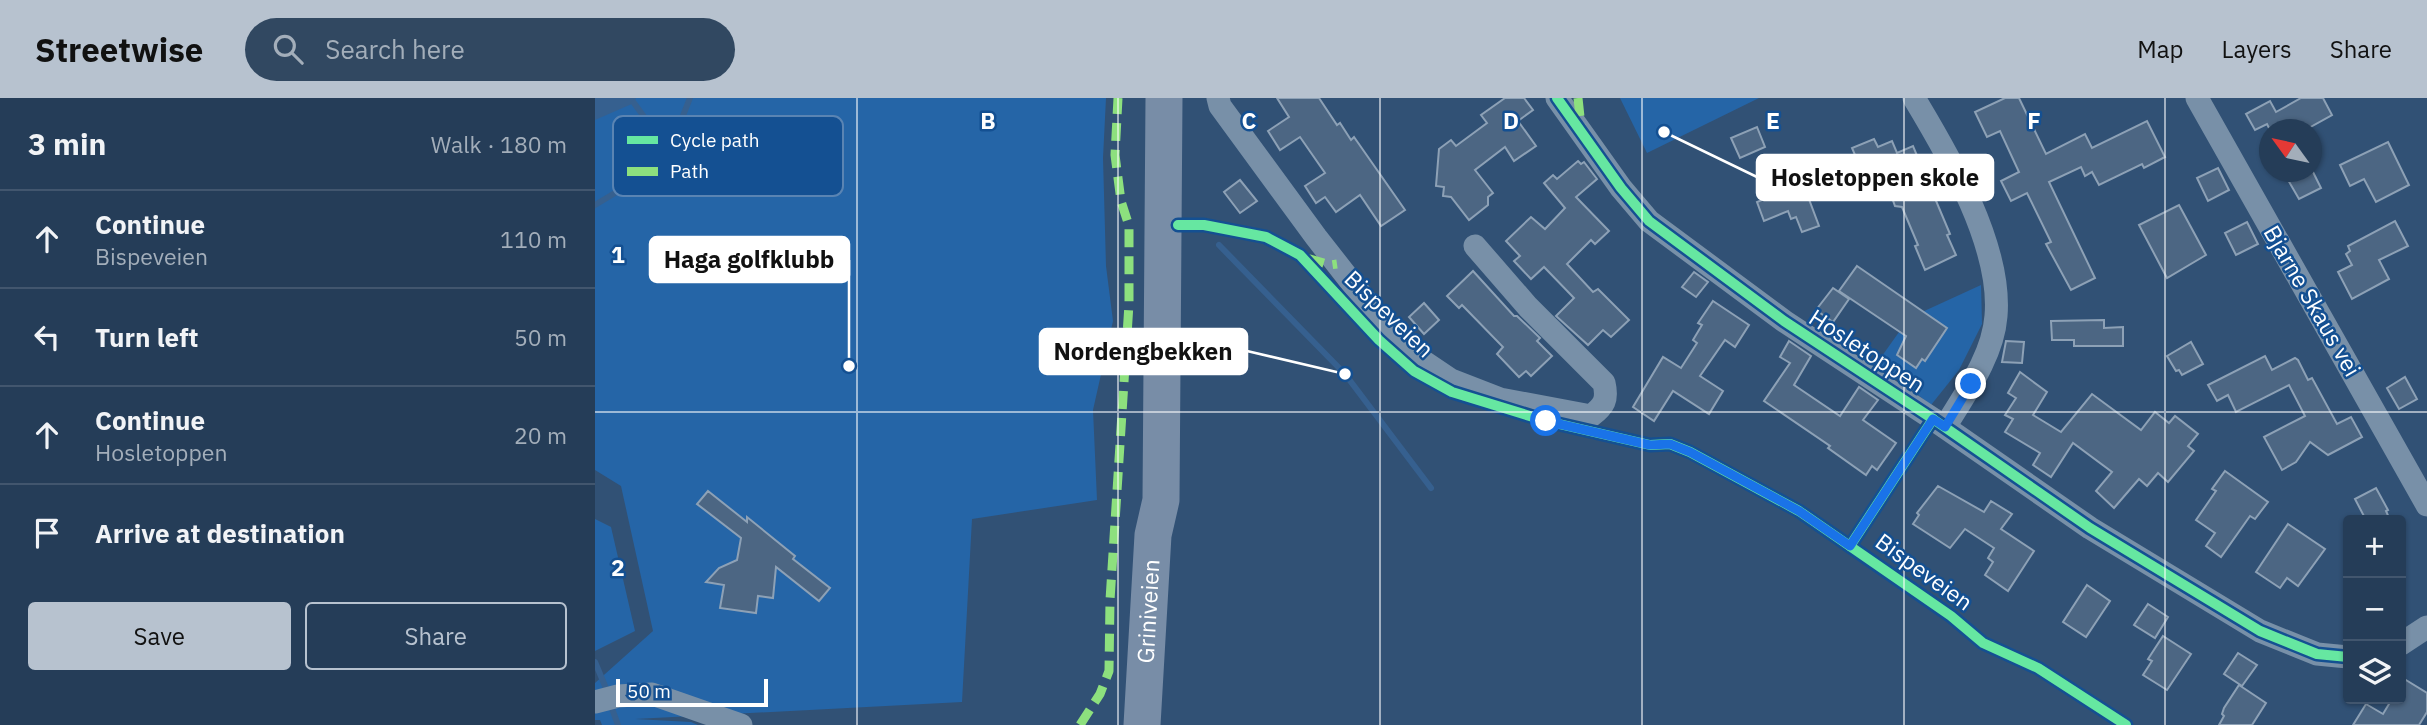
<!DOCTYPE html>
<meta charset="utf-8">
<style>
body{margin:0;font-family:"IBM Plex Sans",sans-serif;background:#314861;color:#f1f3f6}
.controls{position:absolute;right:21px;bottom:21px;display:grid;overflow:hidden;border-radius:7px;box-shadow:0 2px 5px #0004}
.controls button{width:63px;height:63px;display:grid;place-items:center;padding:0;border:0;border-bottom:2px solid #42566e;background:#253d58;color:#f1f3f6;font:35px sans-serif}
.compass{position:absolute;left:1664px;top:21px;width:63px;height:63px;border-radius:50%;background:#253d58;box-shadow:0 2px 5px #0004;rotate:303deg}
.scale{position:absolute;left:21px;bottom:18px;width:152px;box-sizing:border-box;padding-left:7px;border:4px solid #fff;border-top:0;font-size:19px;line-height:24px;white-space:nowrap;color:#fff;-webkit-text-stroke:5px #145092;paint-order:stroke}
.stop{position:absolute;width:21px;height:21px;margin:-16px;border:5px solid #1a73e8;border-radius:50%;background:#fff}
.stop.end{background:#1a73e8;border-color:#fff;box-shadow:0 2px 7px #0008}
.list{margin:0;padding:0;list-style:none}
h2{display:flex;justify-content:space-between;align-items:center;height:91px;margin:0;padding:0 28px;font-size:30px}
h2 small{font-size:23px;font-weight:400;color:#a3aeba}
.list li{display:grid;grid-template-columns:46px 1fr auto;gap:21px;align-items:center;box-sizing:border-box;height:98px;padding:0 28px;border-top:2px solid #42566e}
.list b{display:block;font-size:26px;white-space:nowrap}
.list p{margin:0;font-size:23px;white-space:nowrap;color:#a3aeba}
.list em{font-size:23px;font-style:normal;color:#a3aeba}
.actions{display:flex;gap:14px;padding:21px 28px}
.actions a{flex:1;padding:16px 0;border:2px solid #b7c2cf;border-radius:7px;text-align:center;font-size:24px;color:#b7c2cf}
.actions .main{background:#b7c2cf;color:#111}
.icon{flex:none;width:38px;height:38px;fill:none;stroke:currentColor;stroke-width:2;stroke-linecap:round;stroke-linejoin:round}
.map{position:relative;flex:none;width:1832px;height:627px;overflow:hidden}
header{display:flex;align-items:center;gap:42px;box-sizing:border-box;height:98px;padding:0 35px;background:#b7c2cf;color:#111}
header strong{font-size:33px}
nav{display:flex;gap:38px;margin-inline-start:auto;font-size:24px}
.search{width:490px;height:63px;background:#314861;display:flex;align-items:center;gap:18px;box-sizing:border-box;padding:0 24px;border-radius:38px;color:#a3aeba;font-size:26px}
main{display:flex}
aside{flex:1;background:#253d58}
.map>svg:first-child{display:block}
.green{fill:#2565a7}
.water{fill:#36608f}
.lines{fill:none;stroke-linecap:round;stroke-linejoin:round}
.stream{stroke:#36608f;stroke-width:6}
.building{fill:#4c6683;stroke:#8da1b6;stroke-width:2}
.street{stroke:#7890a8;stroke-width:23}
.primary{stroke:#788da7;stroke-width:37}
.quiet{stroke:#8de07e;stroke-width:9;stroke-dasharray:18 9;stroke-linecap:butt}
.cycleway-casing{stroke:#145092;stroke-width:15}
.cycleway{stroke:#66e7a1;stroke-width:10}
.route{stroke:#1a73e8;stroke-width:9}
.grid{fill:none;stroke:#fff;stroke-width:2;stroke-opacity:0.55}
.labels{text-anchor:middle;stroke-width:5;stroke-linejoin:round;paint-order:stroke}
.street-label{font-size:23px;fill:#fff;stroke:#145092}
.key{fill:#145092;stroke:#5a84b3;stroke-width:2}
.key-label{font-size:19px;fill:#fff}
.grid-label{font-size:23px;text-anchor:middle;font-weight:bold;fill:#fff;stroke:#145092;stroke-width:5;stroke-linejoin:round;paint-order:stroke}
.leader{fill:none;stroke:#fff;stroke-width:2.5}
.callout-dot{fill:#fff;stroke:#145092;stroke-width:2.5}
.callout{fill:#fff;stroke:#fff;stroke-width:2.5}
.callout-label{font-size:24px;text-anchor:middle;font-weight:bold;fill:#111}
</style>
<header>
<strong>Streetwise</strong>
<div class="search"><svg class="icon" aria-label="search" viewBox="0 0 24 24"><circle cx="10" cy="10" r="6"/><path d="M15 15l6 6"/></svg>Search here</div>
<nav><a>Map</a><a>Layers</a><a>Share</a></nav>
</header>
<main>
<aside>
<h2>3 min<small>Walk · 180 m</small></h2>
<ul class="list">
<li><svg class="icon" aria-label="ahead" viewBox="0 0 24 24"><path d="M12 20V5M6 11l6-6 6 6"/></svg><div><b>Continue</b><p>Bispeveien</p></div><em>110 m</em></li>
<li><svg class="icon" aria-label="left" viewBox="0 0 24 24"><path d="M17 20v-9H6M10 6l-5 5 5 5"/></svg><div><b>Turn left</b></div><em>50 m</em></li>
<li><svg class="icon" aria-label="ahead" viewBox="0 0 24 24"><path d="M12 20V5M6 11l6-6 6 6"/></svg><div><b>Continue</b><p>Hosletoppen</p></div><em>20 m</em></li>
<li><svg class="icon" aria-label="arrive" viewBox="0 0 24 24"><path d="M6 21V4h12l-3 4 3 4H6"/></svg><div><b>Arrive at destination</b></div></li>
</ul>
<div class="actions"><a class="main">Save</a><a>Share</a></div>
</aside>
<div class="map">
<svg width="1832" height="627" viewBox="0 0 1832 627">
<rect width="100%" height="100%" fill="#315175"/>
<g class="green">
<polygon points="0,0 511,0 508,60 511,168 518,223 498,312 502,402 377,421 367,604 40,621 96,624 103,627 7,627 5,622 0,622 0,585 58,533 26,388 0,372"/>
<polygon points="1025,0 1164,0 1052,55"/>
<polygon points="1386,187 1387,226 1364,272 1336,307 1282,265 1314,220"/>
<polygon points="0,421 16,429 40,533 0,553"/>
</g>
<polygon class="water" points="0,0 41,0 39,5 0,22"/>
<g class="lines">
<g class="stream">
<polyline points="39,5 74,53"/>
<polyline points="0,107 40,83 74,53 95,0"/>
<polyline points="624,147 750,276 836,390"/>
<polyline points="0,564 13,595"/>
<polyline points="15,605 23,627"/>
</g>
</g>
<g class="building">
<polygon points="682,0 724,0 742,27 745,25 756,42 759,39 810,112 786,128 765,97 741,114 730,99 721,105 710,88 730,75 705,39 685,52 673,33 694,19"/>
<polygon points="910,0 929,0 938,12 923,23 941,48 919,63 910,49 880,72 898,95 893,99 893,107 874,122 856,99 848,98 849,89 841,88 844,51 856,42 861,48 892,25 886,17"/>
<polygon points="1410,0 1424,0 1451,56 1490,36 1497,50 1552,23 1570,59 1549,70 1547,66 1504,87 1497,74 1490,78 1486,69 1454,84 1500,180 1476,192 1451,146 1456,144 1432,95 1416,103 1406,83 1424,74 1405,33 1392,39 1380,14"/>
<polygon points="1706,0 1728,0 1737,17 1710,32 1675,32 1672,26 1660,32 1651,16 1675,3 1681,14"/>
<polygon points="1162,29 1170,49 1145,60 1136,40"/>
<polygon points="1279,41 1283,49 1297,43 1302,55 1318,48 1355,136 1352,137 1361,157 1330,172 1320,148 1323,147 1307,109 1300,108 1284,63 1266,71 1257,50"/>
<polygon points="1793,44 1814,87 1781,104 1769,81 1755,88 1745,67"/>
<polygon points="983,63 986,66 989,64 1002,81 981,99 1014,133 1000,146 996,142 972,166 998,194 1003,191 1034,222 1016,239 1008,232 993,247 961,218 979,200 949,169 936,181 919,163 925,158 911,143 936,119 950,131 970,110 949,85 958,77 962,81"/>
<polygon points="1200,64 1224,128 1207,134 1201,119 1196,121 1193,113 1169,123 1162,104 1186,94 1178,73"/>
<polygon points="1623,70 1634,92 1613,103 1602,80"/>
<polygon points="1717,72 1726,90 1704,101 1693,82 1709,74 1717,74"/>
<polygon points="645,82 662,103 645,115 629,94"/>
<polygon points="1584,107 1611,157 1572,180 1544,127"/>
<polygon points="1800,123 1813,148 1784,162 1794,181 1757,201 1743,174 1757,167 1751,156 1755,153 1753,148"/>
<polygon points="1652,124 1663,146 1641,157 1630,135"/>
<polygon points="1262,168 1352,230 1330,263 1327,261 1321,270 1302,257 1311,238 1244,193"/>
<polygon points="878,173 919,218 922,218 945,240 942,243 957,258 936,278 931,273 924,279 902,256 908,249 867,207 864,210 852,198"/>
<polygon points="1099,174 1113,184 1101,199 1087,189"/>
<polygon points="1238,190 1254,201 1238,224 1221,212"/>
<polygon points="1118,203 1154,227 1140,249 1130,242 1105,278 1128,293 1114,316 1078,293 1059,323 1038,309 1068,259 1086,270 1102,245 1098,242 1107,227 1103,225"/>
<polygon points="829,205 844,222 829,236 814,219"/>
<polygon points="1509,222 1509,230 1528,229 1528,248 1479,248 1479,242 1457,242 1456,223"/>
<polygon points="1194,243 1216,258 1199,287 1245,318 1264,289 1283,302 1268,322 1301,345 1282,372 1277,368 1271,377 1233,350 1235,348 1169,303 1195,265 1185,259"/>
<polygon points="1411,243 1429,244 1427,265 1407,264"/>
<polygon points="1596,244 1608,266 1587,277 1584,272 1581,273 1572,258"/>
<polygon points="1670,258 1677,272 1700,260 1703,262 1713,282 1717,280 1742,326 1756,319 1767,339 1733,357 1715,344 1701,364 1687,372 1669,339 1710,318 1694,287 1641,314 1633,297 1622,303 1613,287"/>
<polygon points="1425,274 1452,294 1438,317 1466,334 1497,296 1546,332 1560,314 1574,325 1580,318 1603,336 1593,348 1599,353 1573,384 1563,375 1552,388 1544,381 1519,410 1501,393 1517,374 1478,345 1456,379 1438,367 1445,355 1410,334 1418,321 1410,317 1421,300 1413,295"/>
<polygon points="1810,279 1822,301 1804,311 1792,290"/>
<polygon points="1630,373 1673,404 1660,421 1655,418 1626,459 1611,448 1620,435 1601,422 1621,393 1617,391"/>
<polygon points="1343,388 1389,414 1396,403 1417,416 1406,431 1439,453 1413,493 1390,477 1398,464 1393,460 1399,450 1370,431 1355,450 1318,426 1324,417 1322,415"/>
<polygon points="1781,390 1793,412 1791,413 1795,422 1771,422 1760,401"/>
<polygon points="113,393 152,424 152,419 200,458 198,461 235,490 224,503 181,469 178,500 163,498 161,515 125,510 129,487 111,484 124,470 142,462 146,440 102,406"/>
<polygon points="1693,426 1730,451 1703,488 1692,480 1685,490 1661,474"/>
<polygon points="1492,487 1515,503 1491,539 1468,524"/>
<polygon points="1553,506 1573,519 1560,540 1539,527"/>
<polygon points="1568,538 1596,556 1572,592 1548,577 1557,563 1553,561"/>
<polygon points="1643,555 1662,567 1647,588 1629,576"/>
<polygon points="1806,579 1832,595 1832,614 1824,627 1758,627 1771,606 1788,616 1797,601 1806,601"/>
<polygon points="1644,587 1671,605 1657,627 1624,627 1629,618 1627,616 1629,610"/>
</g>
<g class="lines">
<g class="street">
<path d="M623,0L625,8L721,139L807,249L856,282L905,301L996,318C1009,308 1013,302 1009,285L933,209L880,148"/>
<polyline points="962,0 1026,90 1054,123 1189,223 1338,321 1495,430 1665,533 1722,556 1753,559"/>
<path d="M1319,0C1354,58 1407,148 1401,218C1398,258 1370,296 1350,329"/>
<polyline points="1602,0 1832,407"/>
<polyline points="1806,546 1832,529"/>
<polyline points="0,604 23,598 57,596 146,627"/>
</g>
<path class="primary" id="s1" d="M547,627L558,437L566,402L569,0"/>
<g class="quiet">
<polyline points="983,0 986,28"/>
<polyline points="712,163 715,161 735,167 742,166"/>
<polyline points="485,627 505,596 514,573 515,502 534,206 534,128 526,103 520,57 523,0"/>
</g>
<g class="cycleway-casing">
<g id="cycleway">
<polyline points="962,0 1026,90 1054,123 1189,223 1338,321 1495,430 1665,533 1722,556 1753,559"/>
<polyline points="583,127 609,127 671,139 705,157 784,242 819,273 857,294 951,323 1055,347 1075,346 1095,354 1204,413 1356,518 1388,545 1443,570 1531,627"/>
<polyline points="1255,448 1338,321"/>
</g>
</g>
<use href="#cycleway" class="cycleway"/>
</g>
<g class="lines">
<polyline class="route" points="951,323 1055,347 1075,346 1095,354 1204,413 1255,448 1338,321 1350,329 1376,286"/>
</g>
<path class="grid" d="M262,0V627M523,0V627M785,0V627M1047,0V627M1309,0V627M1570,0V627M0,314H1832"/>
<g class="labels">
<g class="street-label">
<text transform="translate(1717 203) rotate(60)" y="8">Bjarne Skaus vei</text>
<text transform="translate(794 216) rotate(44)" y="8">Bispeveien</text>
<text transform="translate(1272 253) rotate(33)" y="8">Hosletoppen</text>
<text transform="translate(1329 474) rotate(36)" y="8">Bispeveien</text>
<text dy="8" stroke="none"><textPath href="#s1" startOffset="114">Griniveien</textPath></text>
</g>
</g>
<rect x="18" y="18" width="230" height="80" rx="10" class="key"/>
<rect x="32" y="38" width="31" height="8" fill="#66e7a1"/>
<rect x="32" y="69" width="31" height="9" fill="#8de07e"/>
<g class="key-label">
<text x="75" y="49">Cycle path</text>
<text x="75" y="80">Path</text>
</g>
<g class="grid-label">
<text x="393" y="31">B</text>
<text x="654" y="31">C</text>
<text x="916" y="31">D</text>
<text x="1178" y="31">E</text>
<text x="1439" y="31">F</text>
<text x="23" y="165">1</text>
<text x="23" y="478">2</text>
</g>
<path class="leader" d="M1069 34L1162 79M254 268L254 162M750 276L652 253"/>
<g class="callout-dot">
<circle cx="1069" cy="34" r="7"/>
<circle cx="254" cy="268" r="7"/>
<circle cx="750" cy="276" r="7"/>
</g>
<g class="callout">
<rect x="1162" y="57" width="236" height="45" rx="7"/>
<rect x="55" y="139" width="199" height="45" rx="7"/>
<rect x="445" y="231" width="207" height="45" rx="7"/>
</g>
<g class="callout-label">
<text x="1280" y="88">Hosletoppen skole</text>
<text x="154" y="170">Haga golfklubb</text>
<text x="548" y="262">Nordengbekken</text>
</g>
</svg>
<div class="controls">
<button>+</button>
<button>−</button>
<button><svg class="icon" aria-label="layers" viewBox="0 0 24 24"><path d="M12 4l9 5-9 5-9-5zM3 14l9 5 9-5"/></svg></button>
</div>
<svg class="compass" viewBox="-18 -18 36 36"><path d="M0-13l5 13h-10z" fill="#e53935"/><path d="M0 13l5-13h-10z" fill="#a3aeba"/></svg>
<div class="scale">50 m</div>
<div class="stop" style="left:951px;top:323px"></div>
<div class="stop end" style="left:1376px;top:286px"></div>
</div>
</main>
